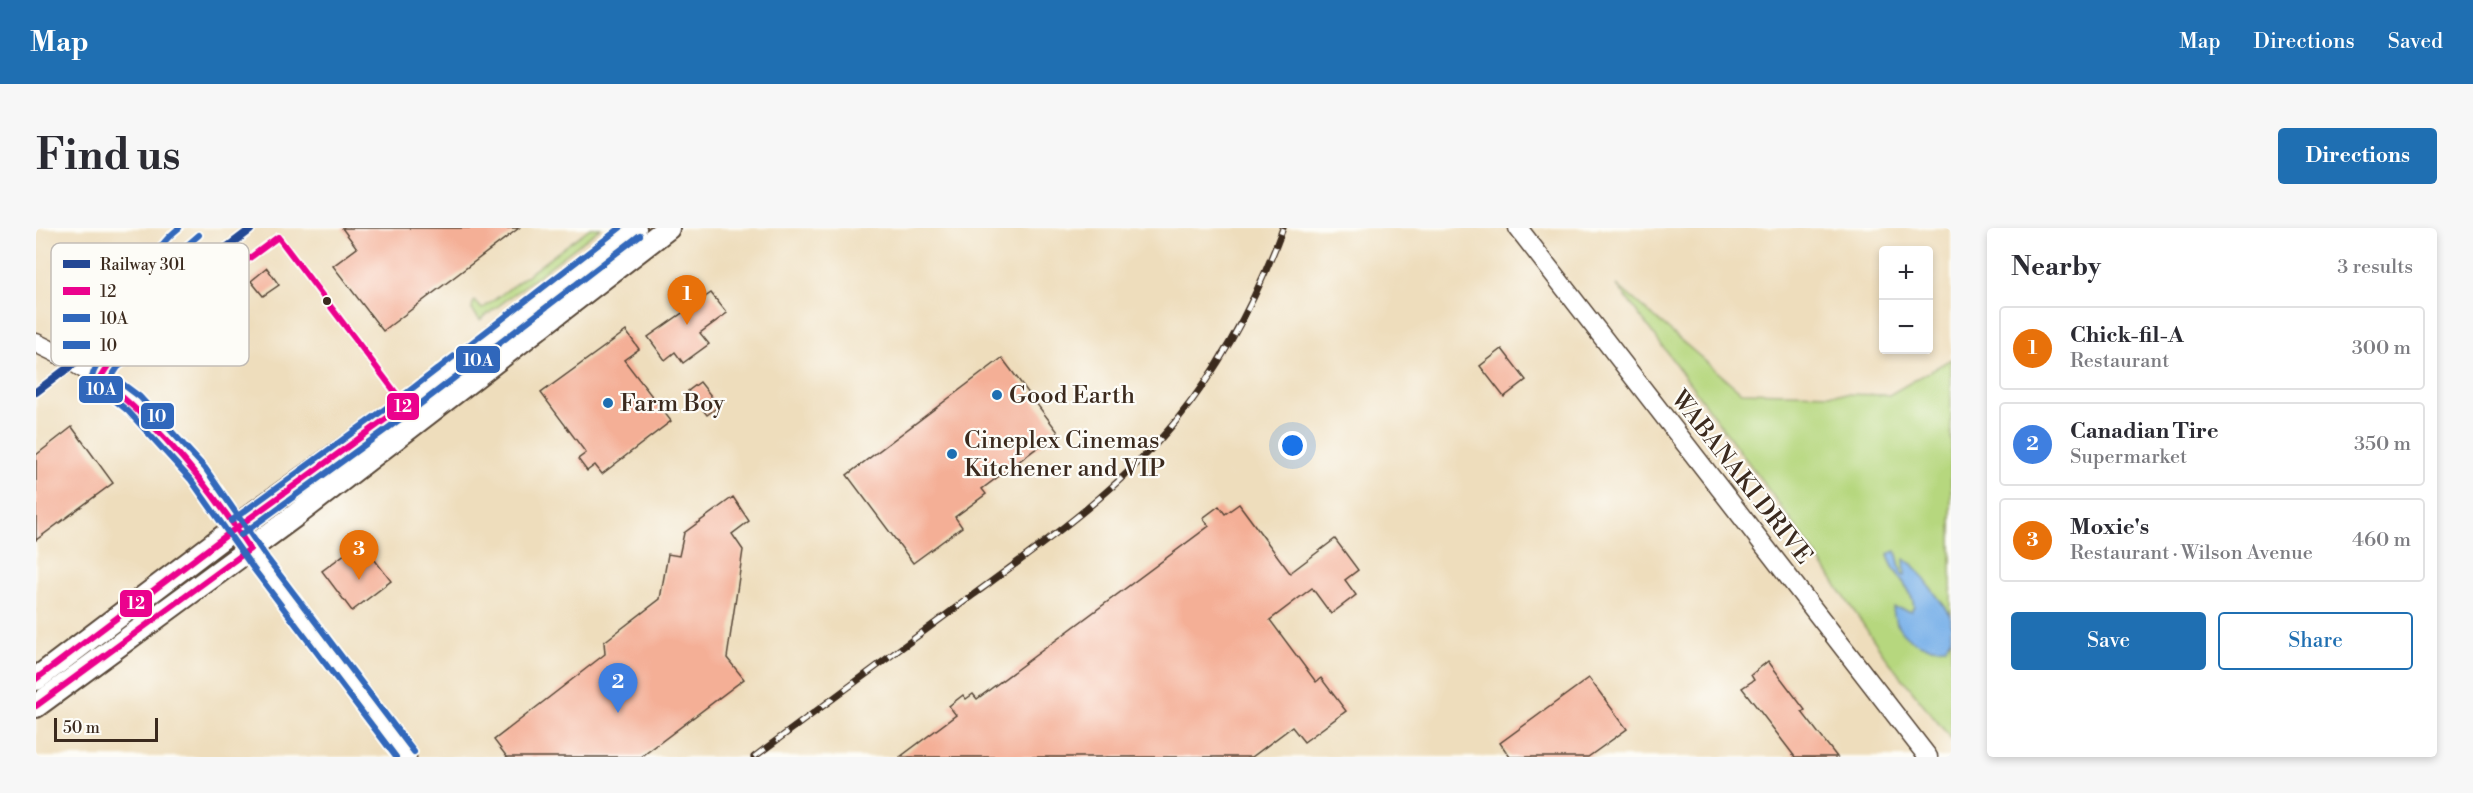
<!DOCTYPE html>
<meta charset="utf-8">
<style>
body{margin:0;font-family:"Libre Bodoni",serif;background:#f7f7f7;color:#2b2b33}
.controls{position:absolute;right:18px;top:18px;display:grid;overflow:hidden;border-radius:6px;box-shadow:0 3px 9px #0003}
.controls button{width:54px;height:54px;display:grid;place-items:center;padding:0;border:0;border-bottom:2px solid #e1e1e2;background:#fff;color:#2b2b33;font:30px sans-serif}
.scale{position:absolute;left:18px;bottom:15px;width:104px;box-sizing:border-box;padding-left:6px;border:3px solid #3b2a1e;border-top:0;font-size:16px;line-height:21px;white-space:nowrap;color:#3b2a1e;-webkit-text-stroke:4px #fdfcf7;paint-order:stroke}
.you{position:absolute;left:1257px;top:218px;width:21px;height:21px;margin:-15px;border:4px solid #fff;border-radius:50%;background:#1a73e8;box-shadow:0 0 0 9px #1a73e833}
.badge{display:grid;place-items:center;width:39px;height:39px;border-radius:50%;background:#1f6fb2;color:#fff;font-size:20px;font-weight:700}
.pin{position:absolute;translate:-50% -50px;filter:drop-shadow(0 2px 3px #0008)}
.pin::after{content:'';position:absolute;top:32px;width:21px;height:18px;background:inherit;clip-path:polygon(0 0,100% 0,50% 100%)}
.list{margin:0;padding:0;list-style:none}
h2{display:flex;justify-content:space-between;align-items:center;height:78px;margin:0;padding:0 24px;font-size:26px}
h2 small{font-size:20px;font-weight:400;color:#7c7c81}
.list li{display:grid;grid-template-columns:39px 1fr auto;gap:18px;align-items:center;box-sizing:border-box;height:84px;margin:0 12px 12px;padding:0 12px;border:2px solid #e1e1e2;border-radius:6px}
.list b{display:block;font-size:22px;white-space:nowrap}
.list p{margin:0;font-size:20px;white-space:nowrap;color:#7c7c81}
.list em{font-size:20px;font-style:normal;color:#7c7c81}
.actions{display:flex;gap:12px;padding:18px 24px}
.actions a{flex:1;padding:14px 0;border:2px solid #1f6fb2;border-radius:6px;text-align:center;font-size:21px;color:#1f6fb2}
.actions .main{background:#1f6fb2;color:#fff}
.map{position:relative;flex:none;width:1915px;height:529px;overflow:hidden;border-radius:6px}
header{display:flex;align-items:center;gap:36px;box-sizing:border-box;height:84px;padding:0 30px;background:#1f6fb2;color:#fff}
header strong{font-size:28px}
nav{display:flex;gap:33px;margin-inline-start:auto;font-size:21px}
.intro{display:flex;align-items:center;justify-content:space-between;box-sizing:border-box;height:144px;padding:0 36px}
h1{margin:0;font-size:42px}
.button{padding:15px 27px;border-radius:6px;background:#1f6fb2;color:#fff;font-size:21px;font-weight:700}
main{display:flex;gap:36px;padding:0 36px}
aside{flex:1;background:#fff;border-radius:6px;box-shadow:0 3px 9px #0003}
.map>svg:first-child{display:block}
.green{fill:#b6d77e;stroke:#78804e;stroke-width:1.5}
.water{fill:#79b1e9;stroke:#5a6e84;stroke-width:1.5}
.building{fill:#f4af96}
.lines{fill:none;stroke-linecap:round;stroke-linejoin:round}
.minor-casing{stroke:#564536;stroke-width:21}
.major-casing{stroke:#564536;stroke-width:26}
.minor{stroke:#fff;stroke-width:18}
.major{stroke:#fff;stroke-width:22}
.tram{stroke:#3b2a1e;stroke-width:1.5}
.rail-casing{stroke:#3b2a1e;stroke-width:7}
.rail{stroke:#fdfcf7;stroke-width:4.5;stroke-dasharray:14;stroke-linecap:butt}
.bus-1-casing{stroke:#fdfcf7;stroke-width:10}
.bus-2-casing{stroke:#fdfcf7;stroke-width:10}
.bus-3-casing{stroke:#fdfcf7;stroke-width:10}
.bus-1{stroke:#eb028d;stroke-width:6}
.bus-2{stroke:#3067bb;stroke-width:6}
.bus-3{stroke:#3067bb;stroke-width:6}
.rail-1-casing{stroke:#fdfcf7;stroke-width:12}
.rail-1{stroke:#244895;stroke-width:8}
.bus-dot{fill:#3b2a1e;stroke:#fdfcf7;stroke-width:2}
.poi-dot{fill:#1f6fb2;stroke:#fdfcf7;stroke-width:2}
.labels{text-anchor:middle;stroke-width:4.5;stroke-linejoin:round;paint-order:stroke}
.poi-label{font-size:24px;fill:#3b2a1e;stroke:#fdfcf7;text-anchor:start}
.street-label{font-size:24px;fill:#3b2a1e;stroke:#fdfcf7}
.key{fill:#fdfcf7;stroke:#c3bdb6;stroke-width:1.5}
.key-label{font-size:16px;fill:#3b2a1e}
.line-badge{stroke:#fdfcf7;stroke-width:2}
.badge-label{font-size:16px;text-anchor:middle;font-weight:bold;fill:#fff}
</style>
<header>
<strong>Map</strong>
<nav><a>Map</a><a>Directions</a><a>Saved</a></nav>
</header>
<div class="intro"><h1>Find us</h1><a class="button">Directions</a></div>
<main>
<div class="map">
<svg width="1915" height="529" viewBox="0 0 1915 529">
<rect width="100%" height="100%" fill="#fdfcf7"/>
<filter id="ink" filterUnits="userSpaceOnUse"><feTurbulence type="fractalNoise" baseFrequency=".0167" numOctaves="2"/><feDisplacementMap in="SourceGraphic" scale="12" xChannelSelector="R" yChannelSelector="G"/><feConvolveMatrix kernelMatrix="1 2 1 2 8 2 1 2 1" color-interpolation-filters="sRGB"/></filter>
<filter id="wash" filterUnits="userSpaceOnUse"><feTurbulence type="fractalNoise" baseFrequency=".008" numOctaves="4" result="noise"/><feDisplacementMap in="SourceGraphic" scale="24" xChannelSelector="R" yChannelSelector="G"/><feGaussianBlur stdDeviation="1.35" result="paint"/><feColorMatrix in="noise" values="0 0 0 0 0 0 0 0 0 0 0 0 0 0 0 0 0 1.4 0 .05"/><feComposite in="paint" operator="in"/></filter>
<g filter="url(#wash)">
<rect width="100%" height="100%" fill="#eeddbc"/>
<g class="green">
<polygon points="554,0 565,0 444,92 436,82 437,75 439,73 446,81"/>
<path d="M1581,57L1705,164L1853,167L1915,131V387L1877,336L1869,348L1866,347L1860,323L1852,327C1856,346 1876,359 1878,378L1875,383L1909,419L1915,410V511L1848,427L1771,314Z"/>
</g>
<path class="water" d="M1860,323L1866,347L1869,348L1868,331L1877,336L1915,387V410L1909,419C1883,422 1858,407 1857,379L1875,383L1878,378C1876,358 1856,346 1852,326Z"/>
<g id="blocks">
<g class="building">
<polygon points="306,0 483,0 347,103 297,38 321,20"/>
<polygon points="231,40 243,57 227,68 215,53"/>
<polygon points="675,65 691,85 664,105 673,116 647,135 639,124 629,132 612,109"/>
<polygon points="590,103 603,121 588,132 635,193 566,246 559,237 551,243 542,231 550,225 505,165"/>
<polygon points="1466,121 1490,152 1468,169 1444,138"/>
<polygon points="966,130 1022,204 946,261 950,266 919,289 926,299 877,335 811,247"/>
<polygon points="664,154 683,178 671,187 652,163"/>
<polygon points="36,199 77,255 0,312 0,227"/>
<polygon points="697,269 713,293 696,306 707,322 691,430 708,451 605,529 471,529 458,512 569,426 568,414 624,371 632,326 643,328 648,305"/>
<polygon points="1203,276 1254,345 1299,311 1322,342 1309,352 1320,367 1295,386 1276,360 1234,392 1280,454 1285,450 1310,483 1268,514 1256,499 1216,529 864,529 920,487 913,478 927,467 930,471 937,466 941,471 1173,298 1167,290 1183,278 1189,286"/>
<polygon points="325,314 355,353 316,383 286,343"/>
<polygon points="1732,433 1769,482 1766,484 1801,529 1759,529 1706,460 1718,452 1715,447"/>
<polygon points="1553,450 1591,501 1552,529 1474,529 1464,515"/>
</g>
</g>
</g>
<g filter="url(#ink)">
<use href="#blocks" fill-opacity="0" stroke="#564536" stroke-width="1.5"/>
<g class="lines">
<g class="minor-casing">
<g id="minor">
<polyline points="1482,0 1892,529"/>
<path d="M0,115C55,140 93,171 136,214L371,529"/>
</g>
</g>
<g class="major-casing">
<g id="major">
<polyline points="0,451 220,284 369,177 599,0"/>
<polyline points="0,478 260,287 632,0"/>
</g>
</g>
<use href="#minor" class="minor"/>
<use href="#major" class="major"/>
<polyline class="tram" points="214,2 216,0"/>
<g class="rail-casing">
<path id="rail" d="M718,529C791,475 864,421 937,367C1008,315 1083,262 1140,193C1187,135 1221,70 1247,0"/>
</g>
<use href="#rail" class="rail"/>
<g class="bus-1-casing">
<g id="bus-1">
<path d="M242,9L369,177L200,300C161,243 118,193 64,150L75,133Z"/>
<polyline points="0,451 200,300"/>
<polyline points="0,478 214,321 200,300"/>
</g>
</g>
<g class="bus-2-casing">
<g id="bus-2">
<path d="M143,0C109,27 117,42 140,72C121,87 52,129 56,154L92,183L155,252L217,340L360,529"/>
<polyline points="205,307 374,184 604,7"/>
</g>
</g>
<g class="bus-3-casing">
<g id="bus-3">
<polyline points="163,7 141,26 137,34 161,70 161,79 82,139 76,148 104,169 169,240 231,330 378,524"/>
<polyline points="195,293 364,170 584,0"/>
</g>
</g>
<use href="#bus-1" class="bus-1"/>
<use href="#bus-2" class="bus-2"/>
<use href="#bus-3" class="bus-3"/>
<g class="rail-1-casing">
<polyline id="rail-1" points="0,164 214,2"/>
</g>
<use href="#rail-1" class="rail-1"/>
</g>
</g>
<circle class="bus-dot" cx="291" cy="73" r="5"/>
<g class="poi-dot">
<circle cx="961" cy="167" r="6"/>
<circle cx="572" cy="175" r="6"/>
<circle cx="916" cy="226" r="6"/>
</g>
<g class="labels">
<g class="poi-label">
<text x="973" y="175">Good Earth</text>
<text x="584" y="183">Farm Boy</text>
<text x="928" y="220">Cineplex Cinemas<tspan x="928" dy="28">Kitchener and VIP</tspan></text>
</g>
<g class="street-label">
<text transform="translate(1706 249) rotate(52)" y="8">WABANAKI DRIVE</text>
</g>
</g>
<rect x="15" y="15" width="198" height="123" rx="9" class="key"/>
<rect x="27" y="32" width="27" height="8" fill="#244895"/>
<rect x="27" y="59" width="27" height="8" fill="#eb028d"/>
<rect x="27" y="86" width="27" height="8" fill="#3067bb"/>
<rect x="27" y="113" width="27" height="8" fill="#3067bb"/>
<g class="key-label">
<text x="64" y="42">Railway 301</text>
<text x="64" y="69">12</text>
<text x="64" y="96">10A</text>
<text x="64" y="123">10</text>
</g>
<g class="line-badge">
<rect x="419" y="117" width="46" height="29" rx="6" fill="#3067bb"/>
<rect x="42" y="147" width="46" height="29" rx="6" fill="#3067bb"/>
<rect x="350" y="164" width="34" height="29" rx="6" fill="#eb028d"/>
<rect x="104" y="174" width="35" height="28" rx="6" fill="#3067bb"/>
<rect x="83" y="361" width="34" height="29" rx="6" fill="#eb028d"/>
</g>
<g class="badge-label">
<text x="442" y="138">10A</text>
<text x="65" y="167">10A</text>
<text x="367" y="184">12</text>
<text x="121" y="194">10</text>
<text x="100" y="381">12</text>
</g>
</svg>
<div class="controls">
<button>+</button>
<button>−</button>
</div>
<div class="scale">50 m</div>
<div class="you"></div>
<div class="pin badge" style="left:651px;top:97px;background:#e8710a">1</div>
<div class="pin badge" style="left:582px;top:485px;background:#3f7fe0">2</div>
<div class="pin badge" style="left:323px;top:352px;background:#e8710a">3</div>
</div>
<aside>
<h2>Nearby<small>3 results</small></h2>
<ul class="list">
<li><span class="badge" style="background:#e8710a">1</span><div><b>Chick-fil-A</b><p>Restaurant</p></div><em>300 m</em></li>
<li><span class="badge" style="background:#3f7fe0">2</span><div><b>Canadian Tire</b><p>Supermarket</p></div><em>350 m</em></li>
<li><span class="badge" style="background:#e8710a">3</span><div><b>Moxie's</b><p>Restaurant · Wilson Avenue</p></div><em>460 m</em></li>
</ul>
<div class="actions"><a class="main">Save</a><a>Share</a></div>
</aside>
</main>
